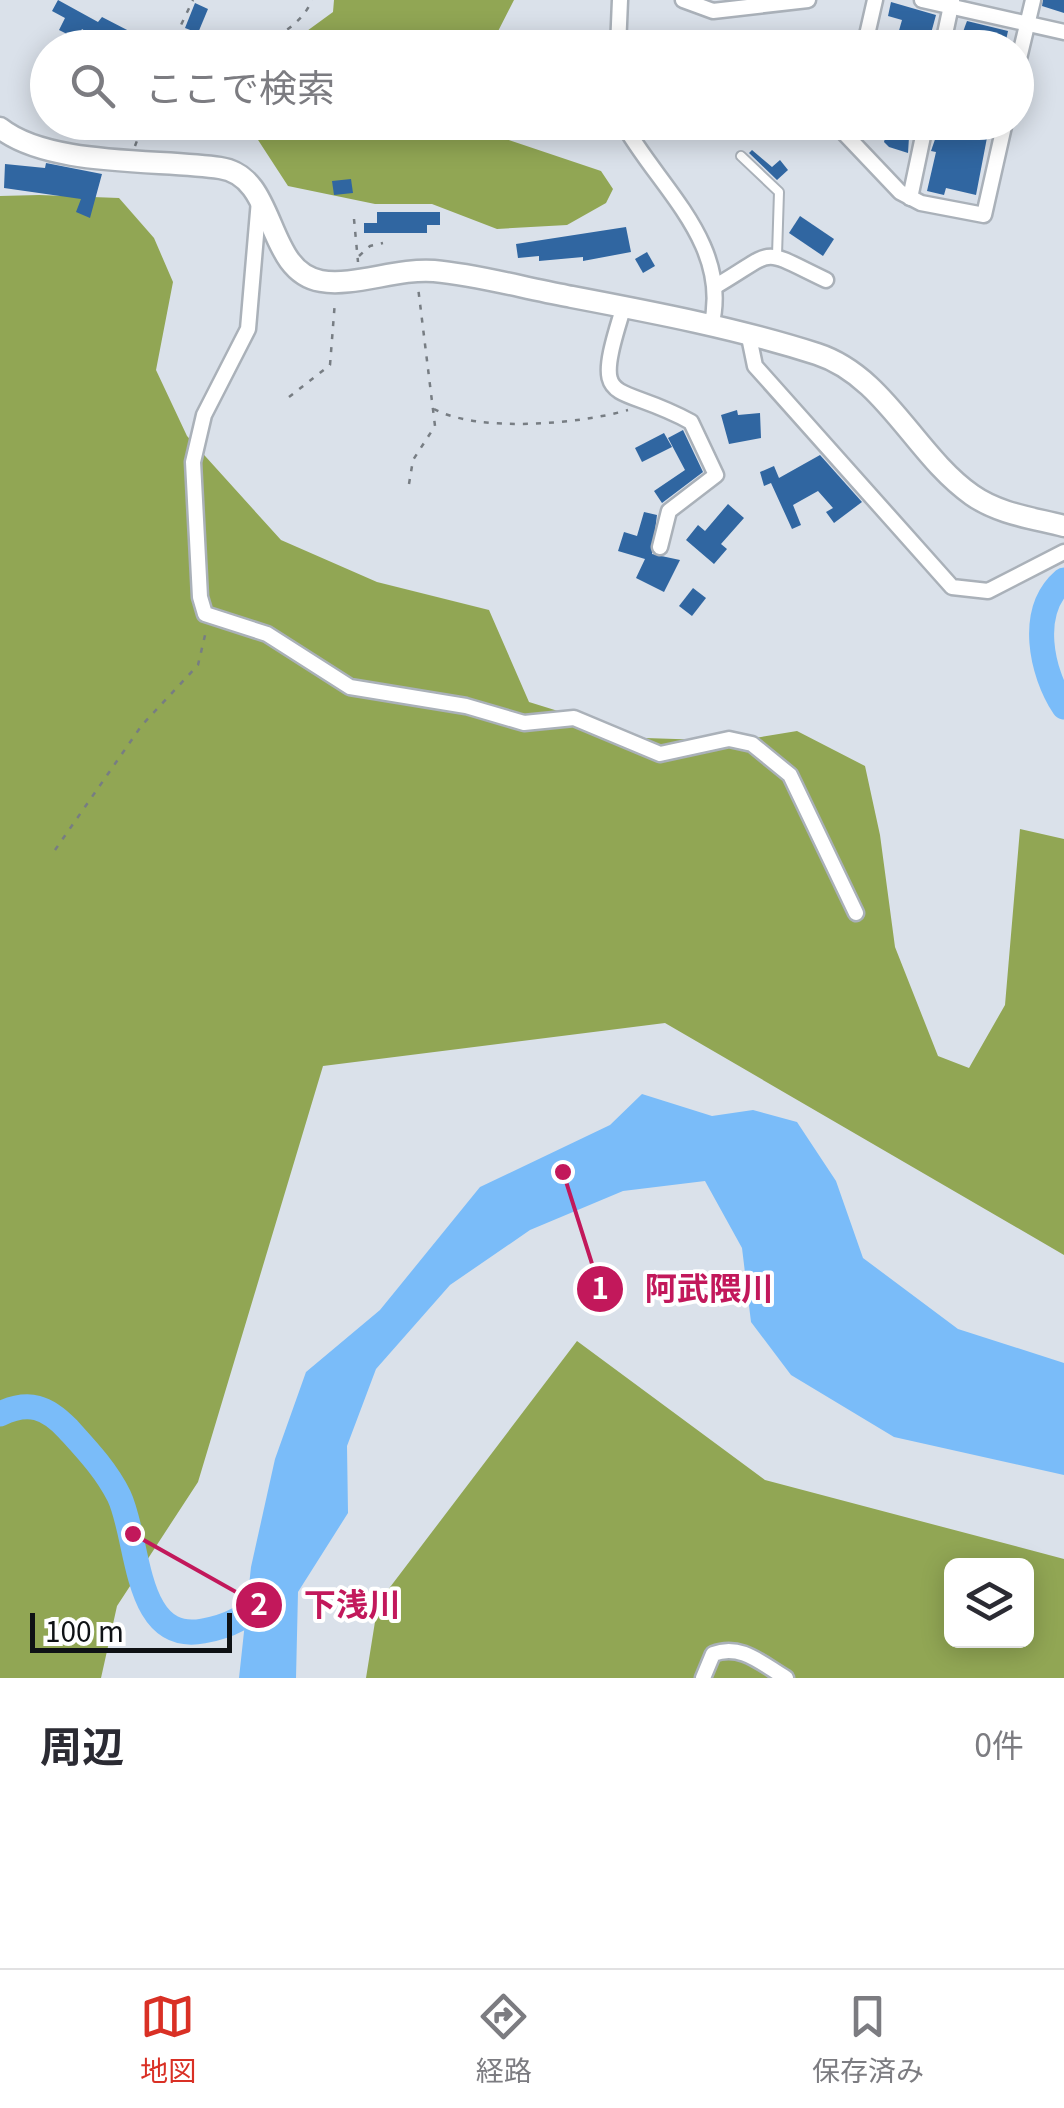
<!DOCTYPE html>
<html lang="ja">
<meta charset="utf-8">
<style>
body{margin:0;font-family:Georgia,"Noto Sans JP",serif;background:#f7f7f7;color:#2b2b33}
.controls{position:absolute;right:30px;bottom:30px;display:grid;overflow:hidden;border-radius:15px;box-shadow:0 5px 25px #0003}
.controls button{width:90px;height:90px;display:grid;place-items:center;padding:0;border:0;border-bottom:2px solid #e1e1e2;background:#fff;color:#2b2b33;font:50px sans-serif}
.scale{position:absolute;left:30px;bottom:25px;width:202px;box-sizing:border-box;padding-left:10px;border:5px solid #0f1215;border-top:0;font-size:28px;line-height:35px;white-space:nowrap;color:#0f1215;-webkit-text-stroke:8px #fff;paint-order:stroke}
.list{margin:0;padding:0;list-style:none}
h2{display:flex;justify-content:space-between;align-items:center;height:130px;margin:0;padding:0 40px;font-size:42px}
h2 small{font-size:32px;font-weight:400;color:#7c7c81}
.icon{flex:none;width:55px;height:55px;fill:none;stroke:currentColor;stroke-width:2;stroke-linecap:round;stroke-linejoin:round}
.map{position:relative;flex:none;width:1064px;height:1678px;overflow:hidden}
.search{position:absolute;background:#fff;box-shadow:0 5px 25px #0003;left:30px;right:30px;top:30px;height:110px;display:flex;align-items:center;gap:25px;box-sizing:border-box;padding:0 35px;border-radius:55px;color:#7c7c81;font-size:38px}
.sheet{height:290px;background:#fff}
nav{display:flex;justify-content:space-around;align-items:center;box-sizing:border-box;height:140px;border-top:2px solid #e1e1e2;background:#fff;font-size:28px;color:#7c7c81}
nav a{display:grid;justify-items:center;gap:5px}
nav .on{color:#d93025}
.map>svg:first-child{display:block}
.forest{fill:#91a654;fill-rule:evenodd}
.water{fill:#7abcf9}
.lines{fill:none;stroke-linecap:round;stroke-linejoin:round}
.river{stroke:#7abcf9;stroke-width:25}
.building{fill:#3066a1}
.lane-casing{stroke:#aab1b9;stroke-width:12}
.street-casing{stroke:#aab1b9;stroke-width:19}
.secondary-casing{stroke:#aab1b9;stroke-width:25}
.path{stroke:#777d83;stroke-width:2.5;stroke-dasharray:5 8;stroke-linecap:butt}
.lane{stroke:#fff;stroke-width:8}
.street{stroke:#fff;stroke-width:14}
.secondary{stroke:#fff;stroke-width:20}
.leader{fill:none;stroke:#c2185b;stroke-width:4}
.callout-dot{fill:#c2185b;stroke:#fff;stroke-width:4}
.mark-label{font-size:30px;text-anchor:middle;font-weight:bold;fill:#fff}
.callout-label{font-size:32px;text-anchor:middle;font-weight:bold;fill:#c2185b;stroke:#fff;stroke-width:8;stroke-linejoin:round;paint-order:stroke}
</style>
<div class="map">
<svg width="1064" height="1678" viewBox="0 0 1064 1678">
<rect width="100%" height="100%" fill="#dae1ea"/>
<g class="forest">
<polygon points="334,0 514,0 490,47 285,47 333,12"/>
<polygon points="247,123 488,123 494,135 601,171 613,189 606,203 567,225 497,229 432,204 375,204 288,186"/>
<polygon points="39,195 119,198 154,238 173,282 156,370 187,436 281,540 377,582 489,610 529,702 645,738 737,741 797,731 865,766 880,835 895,947 938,1056 969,1068 1005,1005 1020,829 1064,839 1064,1255 665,1023 323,1066 198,1482 117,1606 101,1678 0,1678 0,196"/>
<path d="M577,1341L765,1480L1064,1559V1678H366L378,1603ZM952,1566H1026V1640H952Z"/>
</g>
<polygon class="water" points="642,1094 712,1116 753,1110 797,1122 836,1181 863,1258 958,1329 1064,1363 1064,1475 894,1437 791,1375 751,1322 742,1248 705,1181 623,1191 530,1230 450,1285 376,1369 347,1446 348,1513 298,1592 296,1678 239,1678 251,1567 275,1459 306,1372 380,1310 480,1187 610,1125"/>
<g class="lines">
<g class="river">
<path d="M1064,580C1028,611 1041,672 1064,707"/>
<path d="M0,1414C29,1400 47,1407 68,1429C87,1450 106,1470 119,1496C140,1540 133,1644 203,1631C232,1626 246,1616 270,1597"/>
</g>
</g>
<g class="building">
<polygon points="58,0 98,22 102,17 131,32 120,48 110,48 82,29 77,39 59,30 65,18 52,11"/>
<polygon points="1043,0 1064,0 1064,13 1042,6"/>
<polygon points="891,2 936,15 927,48 894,48 902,20 888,16"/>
<polygon points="195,3 208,9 198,33 185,28"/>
<polygon points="967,21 1008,31 1005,45 957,48"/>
<polygon points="135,30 171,48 142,48 130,42"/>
<polygon points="941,122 990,122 976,195 946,188 944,195 927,191 936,152 931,151"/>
<polygon points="887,131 909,137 908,153 889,147 884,142"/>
<polygon points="752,150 772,167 780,160 788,170 777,180 749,153"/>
<polygon points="46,163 102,174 90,218 76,212 81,199 4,188 5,164 45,168"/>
<polygon points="351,179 353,193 334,195 332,181"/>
<polygon points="377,212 440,212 440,225 427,225 427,233 364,233 364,223 377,223"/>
<polygon points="800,216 834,239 823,256 789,233"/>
<polygon points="626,227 631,252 583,261 583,257 539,261 539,256 518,258 516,244"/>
<polygon points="647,252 655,266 643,273 635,259"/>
<polygon points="737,410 738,415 760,413 761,438 729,444 721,415"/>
<polygon points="683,430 703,472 662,503 654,491 685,470 668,438"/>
<polygon points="664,433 672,447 642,462 635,448"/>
<polygon points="820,455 862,502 834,523 826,512 833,508 818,491 793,505 801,525 792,529 771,483 764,486 760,472 774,466 779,478"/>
<polygon points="728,504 744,518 721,544 727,549 714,564 686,540 698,525 705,531"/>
<polygon points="644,512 657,515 652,554 680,560 664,592 636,578 645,559 618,551 624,532 637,536"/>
<polygon points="693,588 706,598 692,616 679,606"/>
</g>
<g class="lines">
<g class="lane-casing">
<polyline id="lane" points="741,156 779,192 777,255"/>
</g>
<g class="street-casing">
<g id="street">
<polyline points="683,0 713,11 808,0"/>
<polyline points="922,0 1064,32"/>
<polyline points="618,48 620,0"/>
<polyline points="864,48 875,0"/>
<polyline points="942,48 952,1"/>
<polyline points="1016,71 1033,0"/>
<path d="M622,122C659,188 732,244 711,327"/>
<polyline points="846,122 843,132 900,192 921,203 984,215 1005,122"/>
<polyline points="910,198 926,122"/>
<polyline points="259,200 248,329 204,415 193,462 200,597 205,614 267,634 350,687 466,706 524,723 574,718 660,754 729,739 752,744 790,775 856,913"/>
<path d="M716,286C779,249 757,247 826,280"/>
<path d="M624,306C590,413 613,379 691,422L716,475L669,511L660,547"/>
<polyline points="749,337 755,366 952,587 988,591 1064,552"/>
<path d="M703,1678L713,1654C741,1643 762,1664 786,1678"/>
</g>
</g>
<g class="secondary-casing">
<path id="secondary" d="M0,128C49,167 160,159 220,168C278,176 264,271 321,281C353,287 398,268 434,271C479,275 523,288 567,296C651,312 736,328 817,354C885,376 915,455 972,495C999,514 1033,518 1064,526"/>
</g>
<g class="path">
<polyline points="175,34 221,48"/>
<polyline points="170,48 193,0"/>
<path d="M253,48C276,39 303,23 312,0"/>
<polyline points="135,146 144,122"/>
<polyline points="354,219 358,262"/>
<polyline points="359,256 370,246 383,243"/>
<polyline points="289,397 330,365 335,301"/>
<path d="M434,409C478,433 580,424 628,410"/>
<polyline points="409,484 413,460 435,426 418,287"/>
<polyline points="55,850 142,725 198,665 206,631"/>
</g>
<use href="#lane" class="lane"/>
<use href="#street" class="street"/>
<use href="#secondary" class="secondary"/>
</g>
<path class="leader" d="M563 1172L600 1289M133 1534L259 1605"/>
<g class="callout-dot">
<circle cx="563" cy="1172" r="10"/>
<circle cx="133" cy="1534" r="10"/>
<circle cx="600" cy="1289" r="25"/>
<circle cx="259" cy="1605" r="25"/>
</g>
<g class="mark-label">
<text x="600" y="1299">1</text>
<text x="259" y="1615">2</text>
</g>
<g class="callout-label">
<text x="709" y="1300">阿武隈川</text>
<text x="352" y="1616">下浅川</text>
</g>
</svg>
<div class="controls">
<button><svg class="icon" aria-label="layers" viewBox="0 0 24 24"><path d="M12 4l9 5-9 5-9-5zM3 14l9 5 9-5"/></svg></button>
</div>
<div class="scale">100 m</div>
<div class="search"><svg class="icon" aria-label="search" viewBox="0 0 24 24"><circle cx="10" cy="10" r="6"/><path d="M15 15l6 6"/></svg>ここで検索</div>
</div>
<section class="sheet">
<h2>周辺<small>0件</small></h2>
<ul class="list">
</ul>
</section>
<nav>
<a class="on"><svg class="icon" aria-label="map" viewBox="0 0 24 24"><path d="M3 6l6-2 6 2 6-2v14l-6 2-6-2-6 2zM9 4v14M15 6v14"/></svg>地図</a>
<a><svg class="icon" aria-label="directions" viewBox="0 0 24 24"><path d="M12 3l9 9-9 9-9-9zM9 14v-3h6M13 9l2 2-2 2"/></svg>経路</a>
<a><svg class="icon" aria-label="saved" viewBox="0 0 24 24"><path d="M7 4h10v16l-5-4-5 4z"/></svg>保存済み</a>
</nav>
